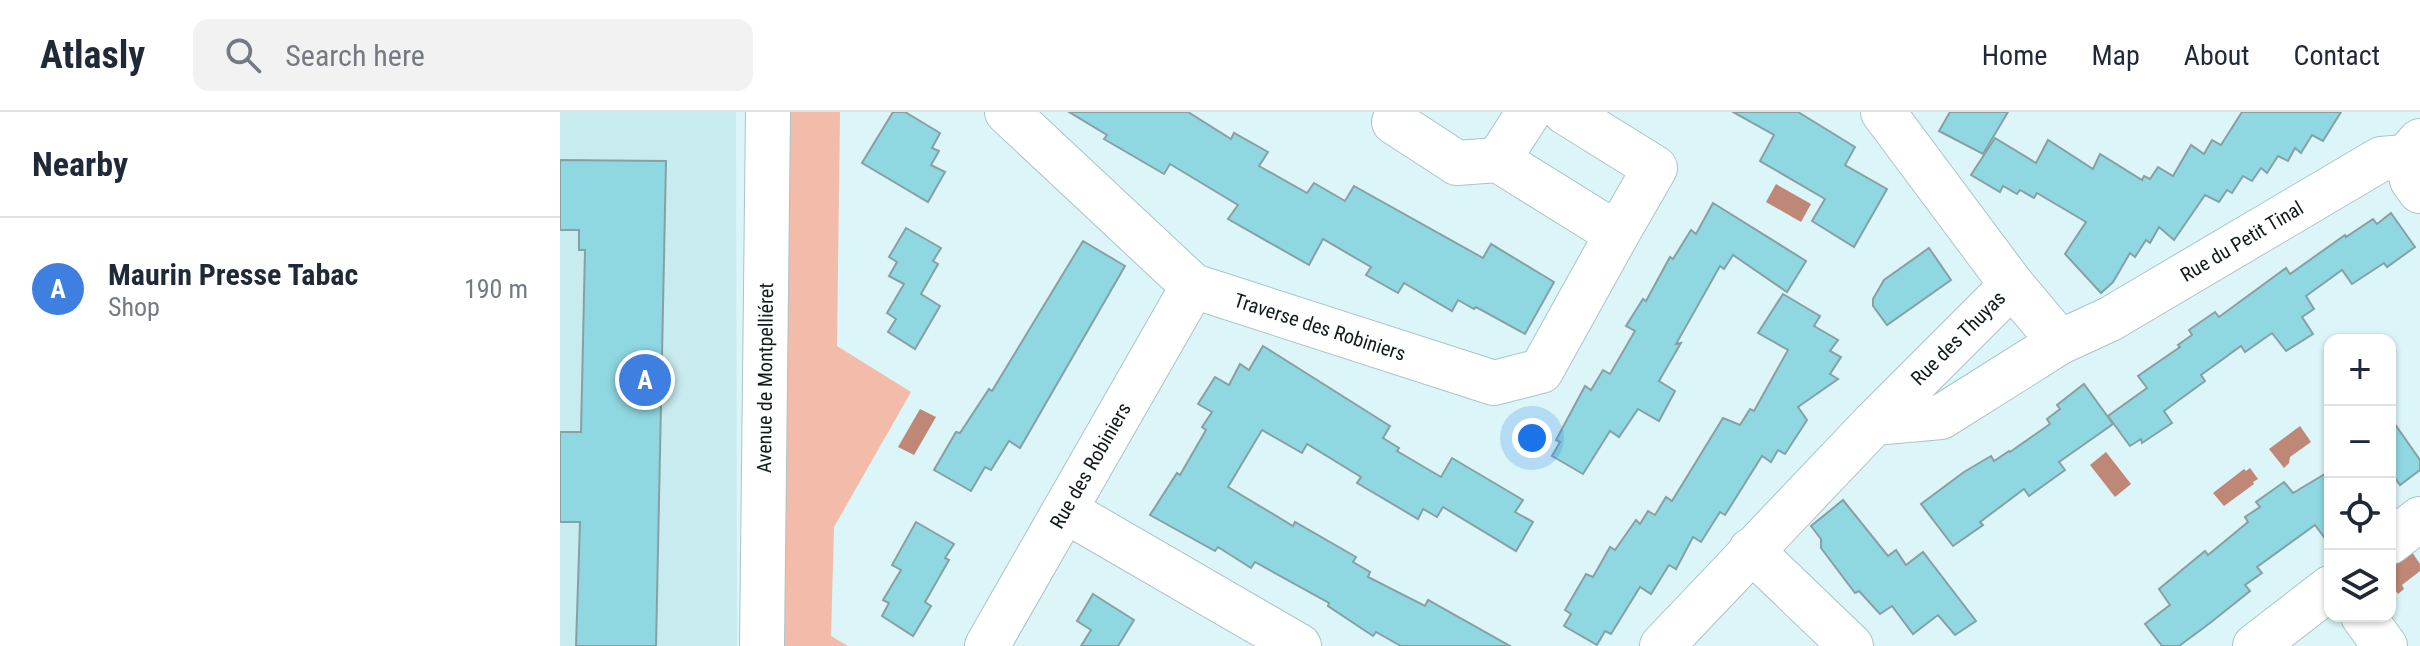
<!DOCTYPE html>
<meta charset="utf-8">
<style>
body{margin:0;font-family:"Roboto Condensed",sans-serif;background:#f2f2f3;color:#1f2937}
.controls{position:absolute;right:24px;bottom:24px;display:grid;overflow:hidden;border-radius:16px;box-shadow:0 2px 6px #0004}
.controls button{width:72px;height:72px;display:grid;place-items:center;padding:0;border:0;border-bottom:2px solid #e0e1e3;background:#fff;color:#1f2937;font:40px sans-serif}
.you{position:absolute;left:972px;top:326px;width:28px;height:28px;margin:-20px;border:6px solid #fff;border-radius:50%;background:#1a73e8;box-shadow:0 0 0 12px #1a73e833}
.badge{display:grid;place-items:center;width:52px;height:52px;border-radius:50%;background:#d04819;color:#fff;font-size:26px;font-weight:700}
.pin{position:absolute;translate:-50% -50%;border:4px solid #fff;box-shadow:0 2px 8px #0006}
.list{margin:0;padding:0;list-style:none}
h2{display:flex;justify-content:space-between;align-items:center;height:104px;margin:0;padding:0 32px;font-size:34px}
h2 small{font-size:26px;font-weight:400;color:#747a83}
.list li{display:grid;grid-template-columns:52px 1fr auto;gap:24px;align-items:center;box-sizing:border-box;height:144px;padding:0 32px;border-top:2px solid #e0e1e3}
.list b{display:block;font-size:30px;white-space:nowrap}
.list p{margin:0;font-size:26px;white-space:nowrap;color:#747a83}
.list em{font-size:26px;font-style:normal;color:#747a83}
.icon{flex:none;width:44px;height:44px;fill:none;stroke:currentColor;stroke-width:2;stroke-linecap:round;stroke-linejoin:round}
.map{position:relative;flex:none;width:1860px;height:534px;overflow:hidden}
header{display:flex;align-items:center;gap:48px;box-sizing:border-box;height:112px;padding:0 40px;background:#fff;border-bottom:2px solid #e0e1e3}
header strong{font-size:38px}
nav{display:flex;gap:44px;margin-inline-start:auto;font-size:28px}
.search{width:560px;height:72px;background:#f2f2f3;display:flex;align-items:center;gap:20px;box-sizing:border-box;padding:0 28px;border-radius:16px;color:#747a83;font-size:30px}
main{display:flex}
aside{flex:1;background:#fff}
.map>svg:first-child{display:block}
.built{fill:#c7ebef}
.green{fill:#f3bbaa}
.water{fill:#bf8776}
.building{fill:#8fd8e1;stroke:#88a0a3;stroke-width:2}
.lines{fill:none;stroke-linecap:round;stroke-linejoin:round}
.minor-casing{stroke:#abc4c7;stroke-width:46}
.minor{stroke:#fff;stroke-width:44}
.labels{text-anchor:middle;stroke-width:6;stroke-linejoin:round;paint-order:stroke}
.street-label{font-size:20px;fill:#111b1c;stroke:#fff}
</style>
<header>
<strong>Atlasly</strong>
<div class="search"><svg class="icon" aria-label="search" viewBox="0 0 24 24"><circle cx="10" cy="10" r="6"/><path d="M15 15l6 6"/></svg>Search here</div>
<nav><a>Home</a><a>Map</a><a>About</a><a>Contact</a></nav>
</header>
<main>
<aside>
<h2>Nearby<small></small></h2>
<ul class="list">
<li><span class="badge" style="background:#3f7fe0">A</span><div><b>Maurin Presse Tabac</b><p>Shop</p></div><em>190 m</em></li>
</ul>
</aside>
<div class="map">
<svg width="1860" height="534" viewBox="0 0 1860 534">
<rect width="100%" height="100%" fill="#dbf5f8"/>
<polygon class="built" points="0,0 176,0 177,534 0,534"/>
<polygon class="green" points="229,0 280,0 277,234 351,280 274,415 271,524 288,534 221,534"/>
<g class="water">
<polygon points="1216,72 1251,92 1241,110 1206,90"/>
<polygon points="360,297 376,305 354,343 338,335"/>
<polygon points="1740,314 1751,330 1730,345 1729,351 1724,356 1709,337"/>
<polygon points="1546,340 1571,372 1555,385 1530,353"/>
<polygon points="1690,356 1698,367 1693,370 1694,372 1664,394 1653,381 1684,357 1686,359"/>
<polygon points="1852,440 1860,452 1860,459 1842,473 1844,477 1838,482 1830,471 1830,456"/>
</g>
<g class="building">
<polygon points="333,0 345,0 380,21 372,36 379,39 371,53 385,60 368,90 302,51"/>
<polygon points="509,0 628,0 671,27 674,21 708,40 699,54 747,81 754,71 785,89 794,74 923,146 931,132 994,170 965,222 916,195 914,197 898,188 892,199 844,171 838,181 806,163 811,155 763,127 749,153 668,107 678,93 610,52 604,62 544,27 547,23"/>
<polygon points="1173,0 1238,0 1295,35 1285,53 1327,77 1294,135 1252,109 1265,87 1200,49 1214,23"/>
<polygon points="1390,0 1448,0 1423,42 1379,19"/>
<polygon points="1682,0 1781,0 1763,29 1752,23 1741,41 1735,36 1728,49 1718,44 1707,61 1701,56 1692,69 1683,64 1672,81 1667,78 1659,90 1645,83 1614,128 1599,115 1590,131 1586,128 1575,145 1570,141 1553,170 1541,181 1505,142 1526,110 1477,81 1474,86 1460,78 1457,82 1443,74 1440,80 1411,63 1435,26 1476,51 1488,28 1533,57 1540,42 1582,68 1584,64 1590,67 1598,55 1613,64 1631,33 1644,42 1652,28 1661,33"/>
<polygon points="0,48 106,49 96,534 16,534 20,410 0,410 0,320 21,320 25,138 19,138 19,118 0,118"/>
<polygon points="1153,91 1246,149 1227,180 1173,143 1164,157 1160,154 1116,232 1121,231 1099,269 1115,279 1099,309 1078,297 1059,325 1050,319 1023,362 992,344 1000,330 996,328 1025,274 1031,278 1043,258 1050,262 1075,219 1066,214 1083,187 1086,189 1110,145 1113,147 1131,118 1136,122"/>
<polygon points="1831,101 1855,135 1827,155 1824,151 1792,172 1782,158 1746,184 1754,197 1742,205 1753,222 1726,239 1712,221 1685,240 1681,234 1641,263 1645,269 1604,299 1612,311 1582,331 1581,327 1570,334 1548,304 1587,276 1578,264 1620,235 1618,233 1632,223 1629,218 1655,200 1659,205 1726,156 1730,162 1785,123 1786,125 1813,107 1817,112"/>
<polygon points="346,116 381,136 373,149 378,152 361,182 380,194 355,237 328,220 336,207 327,201 344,172 329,164 337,150 329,145"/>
<polygon points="523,129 565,154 460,336 449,329 431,358 425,355 411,379 374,358 396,320 400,321 429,277 432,279"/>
<polygon points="1369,136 1391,168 1327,213 1313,194 1313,187 1324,168"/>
<polygon points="1223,182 1260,204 1254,214 1278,228 1270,239 1281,245 1270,262 1278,267 1238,295 1247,308 1225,342 1218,338 1211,350 1202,344 1165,403 1160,400 1141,430 1133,425 1116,457 1109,453 1091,482 1080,475 1051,522 1045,519 1037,533 1004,514 1011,502 1005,498 1026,462 1033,465 1050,435 1055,438 1076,408 1080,412 1088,399 1095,403 1106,385 1112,389 1163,306 1180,313 1190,297 1194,299 1228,238 1198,221"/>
<polygon points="703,234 830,314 823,326 839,336 837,339 881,365 892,346 963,388 955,400 973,410 956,439 883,395 877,405 863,397 858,407 797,371 801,365 747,332 742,341 702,318 668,375 733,414 735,410 796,445 793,450 810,460 808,465 865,494 868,488 950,534 841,534 816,520 813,524 768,494 769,491 695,450 691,456 658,435 655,439 590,403 617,361 620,363 646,318 642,315 652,300 638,292 655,265 669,273 680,252 689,258"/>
<polygon points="1524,272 1553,312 1499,350 1505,358 1469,384 1464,377 1420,410 1423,413 1393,434 1361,392 1404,360 1431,344 1434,349 1449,339 1450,340 1490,312 1487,307 1500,297 1497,293"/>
<polygon points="1830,305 1860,348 1860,358 1840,373 1830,359"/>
<polygon points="1770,359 1770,433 1755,413 1697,455 1702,461 1685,473 1690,479 1650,511 1619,534 1602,534 1585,512 1610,493 1599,477 1645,439 1648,443 1688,410 1685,405 1700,395 1696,390 1724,370 1733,381"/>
<polygon points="1283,388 1328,444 1336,438 1346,453 1363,440 1416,509 1395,523 1378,503 1353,522 1332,494 1320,502 1299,479 1295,481 1261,436 1261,427 1251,414"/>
<polygon points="356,410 394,432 385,446 389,448 365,490 371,494 353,524 322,504 329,491 323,488 341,458 332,453"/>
<polygon points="533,482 574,508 558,534 521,534 531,518 517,509"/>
</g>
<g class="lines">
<g class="minor-casing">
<g id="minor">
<path id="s1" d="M447,0L633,174L934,271L981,259L1057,122"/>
<polyline points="969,0 938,48 1057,122 1095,56 1005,0"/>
<polyline points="1323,0 1452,173"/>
<polyline points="834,10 897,51 938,48"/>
<polyline points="1846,45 1852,68 1860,79"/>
<polygon points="1452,173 1500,230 1381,305 1314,311"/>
<path id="s2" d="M1500,230L1550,207L1821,47L1846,45L1860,29"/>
<polyline points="506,399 739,534"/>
<polyline points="1830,430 1860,407"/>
<polyline points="1191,438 1291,534"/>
<polyline points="1803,504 1825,534"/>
<path id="s3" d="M202,534L208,0"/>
<path id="s4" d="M427,534L633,174"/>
<polyline points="1102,534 1314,311"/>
<polyline points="1695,534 1770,476"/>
</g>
</g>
<use href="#minor" class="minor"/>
</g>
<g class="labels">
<g class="street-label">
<text dy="7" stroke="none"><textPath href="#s2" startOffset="208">Rue du Petit Tinal</textPath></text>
<text dy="7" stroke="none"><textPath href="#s1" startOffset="388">Traverse des Robiniers</textPath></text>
<text transform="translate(1398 226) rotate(-45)" y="7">Rue des Thuyas</text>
<text dy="7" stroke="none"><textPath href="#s3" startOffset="268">Avenue de Montpelliéret</textPath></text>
<text dy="7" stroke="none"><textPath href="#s4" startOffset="208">Rue des Robiniers</textPath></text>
</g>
</g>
</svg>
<div class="controls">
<button>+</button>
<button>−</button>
<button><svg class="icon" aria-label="locate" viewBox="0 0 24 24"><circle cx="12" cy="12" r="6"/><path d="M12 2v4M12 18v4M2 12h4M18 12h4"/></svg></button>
<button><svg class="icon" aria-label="layers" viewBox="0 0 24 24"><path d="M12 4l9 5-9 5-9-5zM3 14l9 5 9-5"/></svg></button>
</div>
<div class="you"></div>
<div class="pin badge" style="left:85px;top:268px;background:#3f7fe0">A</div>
</div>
</main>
